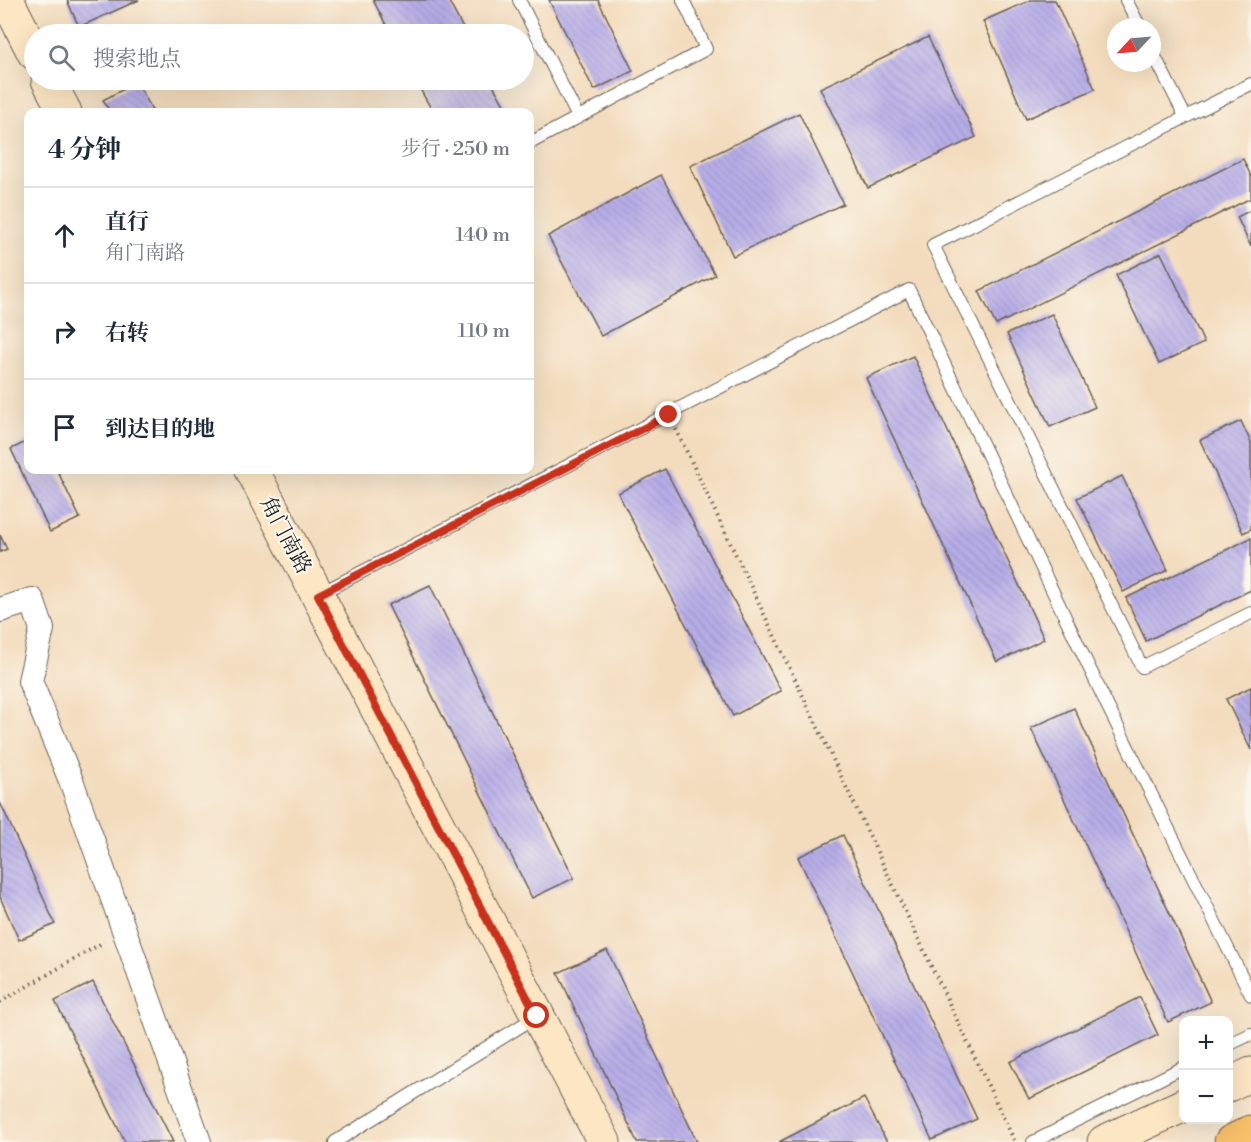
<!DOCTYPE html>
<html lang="zh">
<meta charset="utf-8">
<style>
body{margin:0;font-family:"Libre Bodoni","Noto Serif SC",serif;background:#f6f6f7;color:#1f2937}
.controls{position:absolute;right:18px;bottom:18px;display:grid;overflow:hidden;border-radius:12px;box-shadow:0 6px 24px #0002}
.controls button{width:54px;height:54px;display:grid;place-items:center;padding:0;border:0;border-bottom:2px solid #e0e1e3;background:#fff;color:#1f2937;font:30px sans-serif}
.compass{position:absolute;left:1107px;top:18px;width:54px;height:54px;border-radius:50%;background:#fff;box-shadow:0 6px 24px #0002;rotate:244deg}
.stop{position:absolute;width:18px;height:18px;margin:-14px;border:4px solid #c8321e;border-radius:50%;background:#fff}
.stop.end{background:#c8321e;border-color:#fff;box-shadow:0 2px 6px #0008}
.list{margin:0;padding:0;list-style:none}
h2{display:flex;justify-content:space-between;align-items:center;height:78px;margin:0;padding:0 24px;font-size:26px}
h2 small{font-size:20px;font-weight:400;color:#747a83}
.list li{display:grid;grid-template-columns:39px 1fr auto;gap:18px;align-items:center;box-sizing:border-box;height:96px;padding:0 24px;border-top:2px solid #e0e1e3}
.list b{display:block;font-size:22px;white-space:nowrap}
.list p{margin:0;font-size:20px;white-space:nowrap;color:#747a83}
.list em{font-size:20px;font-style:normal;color:#747a83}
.icon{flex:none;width:33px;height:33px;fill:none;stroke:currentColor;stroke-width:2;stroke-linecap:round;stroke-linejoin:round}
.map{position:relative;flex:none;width:1251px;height:1142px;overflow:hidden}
.search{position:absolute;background:#fff;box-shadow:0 6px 24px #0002;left:24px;top:24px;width:510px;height:66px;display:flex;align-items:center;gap:15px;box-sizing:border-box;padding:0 21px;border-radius:33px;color:#747a83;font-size:22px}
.panel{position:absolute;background:#fff;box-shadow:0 6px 24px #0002;left:24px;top:108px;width:510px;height:366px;border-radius:12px}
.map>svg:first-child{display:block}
.building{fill:url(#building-back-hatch)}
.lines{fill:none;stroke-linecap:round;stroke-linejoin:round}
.lane-casing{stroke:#675f54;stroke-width:14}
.street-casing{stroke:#675f54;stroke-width:26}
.secondary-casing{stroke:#675f54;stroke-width:35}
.primary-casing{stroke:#675f54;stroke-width:35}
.path{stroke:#675f54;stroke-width:4;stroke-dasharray:1.5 4.5;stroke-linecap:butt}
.lane{stroke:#fff;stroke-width:12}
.street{stroke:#fff;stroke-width:24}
.secondary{stroke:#fce6c4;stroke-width:33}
.primary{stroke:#f7c06b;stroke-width:33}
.route{stroke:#c8321e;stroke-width:8}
.labels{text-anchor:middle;stroke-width:4.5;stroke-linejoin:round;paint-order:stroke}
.street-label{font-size:21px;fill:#1c1c1c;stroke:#fbf7ec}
</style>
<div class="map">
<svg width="1251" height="1142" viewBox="0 0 1251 1142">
<defs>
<pattern id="building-back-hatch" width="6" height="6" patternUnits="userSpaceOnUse" patternTransform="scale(1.5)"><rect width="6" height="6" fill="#b7ade8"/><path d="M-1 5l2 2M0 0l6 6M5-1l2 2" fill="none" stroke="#9d94c6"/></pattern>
</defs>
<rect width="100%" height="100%" fill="#fbf7ec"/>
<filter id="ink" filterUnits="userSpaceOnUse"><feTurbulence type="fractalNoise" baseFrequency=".0167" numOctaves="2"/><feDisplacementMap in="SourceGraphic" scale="12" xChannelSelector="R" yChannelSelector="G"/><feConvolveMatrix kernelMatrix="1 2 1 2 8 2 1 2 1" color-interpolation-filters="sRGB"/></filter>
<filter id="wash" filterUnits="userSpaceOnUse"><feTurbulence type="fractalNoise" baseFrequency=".008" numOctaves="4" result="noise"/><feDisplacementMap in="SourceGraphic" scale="24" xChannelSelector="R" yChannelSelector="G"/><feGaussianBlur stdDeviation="1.35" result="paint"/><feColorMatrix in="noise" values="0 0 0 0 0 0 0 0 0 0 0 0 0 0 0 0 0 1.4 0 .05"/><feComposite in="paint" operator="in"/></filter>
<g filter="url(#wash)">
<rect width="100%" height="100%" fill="#f3dcbd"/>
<g id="blocks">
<g class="building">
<polygon points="67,0 139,0 79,27"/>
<polygon points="373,0 448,0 466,34 391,34"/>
<polygon points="549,0 598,0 633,71 594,90"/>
<polygon points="1031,0 1055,0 1095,89 1026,119 983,21"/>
<polygon points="928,37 976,137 868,188 820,88"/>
<polygon points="415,80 490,80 508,112 433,112"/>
<polygon points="137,82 153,112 110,112 103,100"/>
<polygon points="799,113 843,204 733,256 690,166"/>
<polygon points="1243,159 1251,176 1251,198 996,325 979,291"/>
<polygon points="661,175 715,275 601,336 548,236"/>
<polygon points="1251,210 1251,247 1237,217"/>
<polygon points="1161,253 1204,343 1159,364 1116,275"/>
<polygon points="1052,314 1095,407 1050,427 1007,334"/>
<polygon points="913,356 1044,639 997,662 866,378"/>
<polygon points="1241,421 1251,443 1251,529 1243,533 1200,440"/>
<polygon points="28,441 28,470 57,470 80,518 50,532 11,449"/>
<polygon points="665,469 781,691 733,716 618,493"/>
<polygon points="1122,476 1168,570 1123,592 1077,498"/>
<polygon points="0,535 7,549 0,552"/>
<polygon points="1251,538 1251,590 1146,641 1126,598"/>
<polygon points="430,585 574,878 532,898 388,605"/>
<polygon points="1251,687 1251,750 1226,699"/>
<polygon points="1074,708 1211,1002 1168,1022 1031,728"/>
<polygon points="0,802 55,924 19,940 0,897"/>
<polygon points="843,835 977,1119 932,1140 798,857"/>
<polygon points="607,950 697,1142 637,1142 558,973"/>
<polygon points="93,982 173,1142 125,1142 55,1001"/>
<polygon points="1140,997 1158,1035 1029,1099 1010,1062"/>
<polygon points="864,1098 887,1142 779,1142"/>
</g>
</g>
</g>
<g filter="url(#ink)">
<use href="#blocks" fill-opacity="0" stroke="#675f54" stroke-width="1.5"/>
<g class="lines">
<g class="lane-casing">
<g id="lane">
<polyline points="519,0 578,117"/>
<polyline points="1126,0 1140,27"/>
<polyline points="1152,51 1185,116"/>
<polyline points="1251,84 933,245 1142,667 1251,613"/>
<polyline points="530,143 706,49 683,0"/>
<polyline points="319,594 909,290 1108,707 1251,995"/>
<polyline points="1228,1045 1251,1034"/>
<polyline points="335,1142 537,1016"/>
<polyline points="1033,1142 1184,1067"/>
</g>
</g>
<g class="street-casing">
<polyline id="street" points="0,610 32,600 42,629 30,681 72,783 199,1142"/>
</g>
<g class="secondary-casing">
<g id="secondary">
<polyline points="7,0 34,53"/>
<polyline points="48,80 65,112"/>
<polyline points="252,470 604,1142"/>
<polyline points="1228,1085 1251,1074"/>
<polyline points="1104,1142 1184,1105"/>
</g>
</g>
<g class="primary-casing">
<polyline id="primary" points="1231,1142 1251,1132"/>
</g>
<g class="path">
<polyline points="676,429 1015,1142"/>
<polyline points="0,1002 104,942"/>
</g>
<use href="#lane" class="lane"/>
<use href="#street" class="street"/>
<use href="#secondary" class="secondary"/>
<use href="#primary" class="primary"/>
</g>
</g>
<g class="lines" filter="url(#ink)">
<polyline class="route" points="537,1016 318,595 669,415"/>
</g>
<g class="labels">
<g class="street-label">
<text transform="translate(286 535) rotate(62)" y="7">角门南路</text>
</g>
</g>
</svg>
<div class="controls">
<button>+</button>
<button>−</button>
</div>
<svg class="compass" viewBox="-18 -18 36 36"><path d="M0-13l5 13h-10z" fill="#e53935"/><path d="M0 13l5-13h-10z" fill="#747a83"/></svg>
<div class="stop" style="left:537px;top:1016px"></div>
<div class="stop end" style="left:669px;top:415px"></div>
<div class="search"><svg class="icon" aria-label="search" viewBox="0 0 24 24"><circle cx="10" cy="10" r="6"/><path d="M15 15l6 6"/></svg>搜索地点</div>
<section class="panel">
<h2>4 分钟<small>步行 · 250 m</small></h2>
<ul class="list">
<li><svg class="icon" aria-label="ahead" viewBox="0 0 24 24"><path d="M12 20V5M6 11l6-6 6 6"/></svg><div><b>直行</b><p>角门南路</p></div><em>140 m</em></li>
<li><svg class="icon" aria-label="right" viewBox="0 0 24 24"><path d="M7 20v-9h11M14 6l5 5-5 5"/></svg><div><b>右转</b></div><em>110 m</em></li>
<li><svg class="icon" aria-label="arrive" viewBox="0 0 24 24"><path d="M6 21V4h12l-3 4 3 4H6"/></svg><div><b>到达目的地</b></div></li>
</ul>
</section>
</div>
